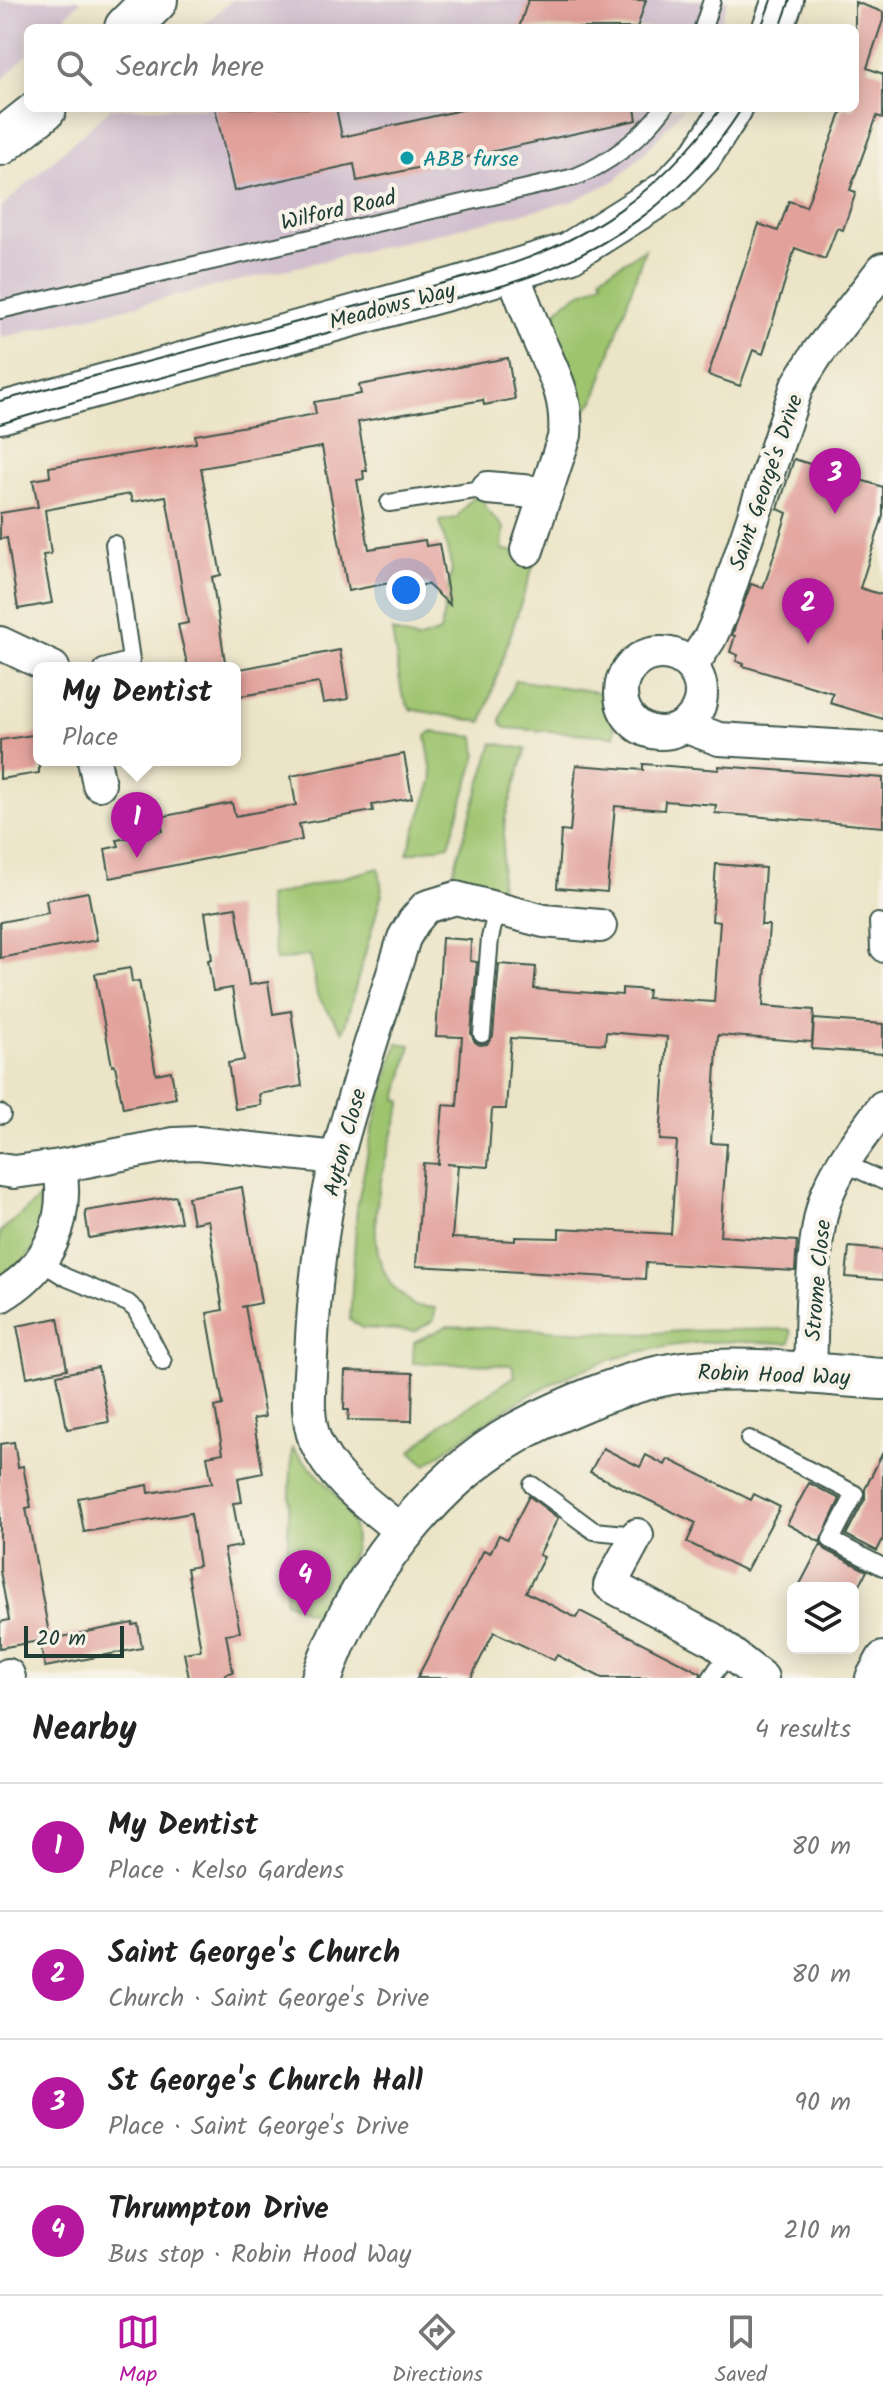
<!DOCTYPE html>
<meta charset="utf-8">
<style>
body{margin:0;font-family:Kalam,sans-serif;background:#f2f2f2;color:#222}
.controls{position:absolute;right:24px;bottom:24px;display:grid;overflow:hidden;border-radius:12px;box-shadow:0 4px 20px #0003}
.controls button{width:72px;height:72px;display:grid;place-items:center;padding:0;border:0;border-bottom:2px solid #e0e0e0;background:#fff;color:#222;font:40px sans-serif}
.scale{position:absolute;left:24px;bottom:20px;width:100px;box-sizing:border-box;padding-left:8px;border:4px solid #1f3d34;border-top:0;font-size:22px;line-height:28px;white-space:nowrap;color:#1f3d34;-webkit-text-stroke:6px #f7f3e8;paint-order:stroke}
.you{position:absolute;left:406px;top:590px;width:28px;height:28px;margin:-20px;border:6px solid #fff;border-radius:50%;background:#1a73e8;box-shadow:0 0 0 12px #1a73e833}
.badge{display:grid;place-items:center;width:52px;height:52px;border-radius:50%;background:#b5179e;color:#fff;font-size:26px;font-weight:700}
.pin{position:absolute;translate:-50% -66px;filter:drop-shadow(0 2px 4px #0008)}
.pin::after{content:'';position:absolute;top:42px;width:28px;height:24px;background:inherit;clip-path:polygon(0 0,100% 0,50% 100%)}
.popup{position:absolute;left:33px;top:662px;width:208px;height:104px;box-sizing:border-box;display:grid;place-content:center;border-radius:12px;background:#fff;filter:drop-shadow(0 2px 6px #0005);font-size:26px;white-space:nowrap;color:#767676}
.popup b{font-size:30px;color:#222}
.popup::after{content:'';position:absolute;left:50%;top:100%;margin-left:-16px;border:16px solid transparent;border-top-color:#fff}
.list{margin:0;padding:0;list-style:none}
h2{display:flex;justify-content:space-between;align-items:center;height:104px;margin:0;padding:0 32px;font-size:34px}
h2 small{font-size:26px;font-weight:400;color:#767676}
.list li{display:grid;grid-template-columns:52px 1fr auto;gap:24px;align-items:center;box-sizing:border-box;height:128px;padding:0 32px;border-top:2px solid #e0e0e0}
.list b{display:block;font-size:30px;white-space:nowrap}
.list p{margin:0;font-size:26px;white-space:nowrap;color:#767676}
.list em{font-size:26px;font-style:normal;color:#767676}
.icon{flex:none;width:44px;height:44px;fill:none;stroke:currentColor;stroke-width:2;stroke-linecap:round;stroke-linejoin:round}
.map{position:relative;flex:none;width:883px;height:1678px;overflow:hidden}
.search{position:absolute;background:#fff;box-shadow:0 4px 20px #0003;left:24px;right:24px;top:24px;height:88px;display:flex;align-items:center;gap:20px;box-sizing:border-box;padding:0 28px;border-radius:12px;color:#767676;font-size:30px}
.sheet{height:616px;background:#fff}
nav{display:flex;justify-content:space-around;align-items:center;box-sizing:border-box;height:112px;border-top:2px solid #e0e0e0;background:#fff;font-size:22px;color:#767676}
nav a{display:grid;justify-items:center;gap:4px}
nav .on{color:#b5179e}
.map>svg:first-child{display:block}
.industrial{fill:#d0bdcd}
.green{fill:#9ec46e;stroke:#5e8051;stroke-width:2}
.building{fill:#e2a19b;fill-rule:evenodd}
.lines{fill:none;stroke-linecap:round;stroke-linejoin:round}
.service-casing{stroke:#3e564a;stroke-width:20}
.minor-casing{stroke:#3e564a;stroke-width:36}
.tertiary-casing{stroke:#3e564a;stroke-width:44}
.primary-casing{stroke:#3e564a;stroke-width:48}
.service{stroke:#fff;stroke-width:16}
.minor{stroke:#fff;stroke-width:32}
.tertiary{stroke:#fff;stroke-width:40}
.primary{stroke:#fff;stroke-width:44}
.tram{stroke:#1f3d34;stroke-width:2}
.culture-dot{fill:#0f9aa8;stroke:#f7f3e8;stroke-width:3}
.labels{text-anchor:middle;stroke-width:8;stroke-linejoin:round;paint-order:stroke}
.culture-label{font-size:22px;fill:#0d838f;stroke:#f7f3e8;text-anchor:start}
.street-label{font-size:22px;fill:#1f3d34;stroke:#f7f3e8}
</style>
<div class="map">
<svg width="883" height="1678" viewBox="0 0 883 1678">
<rect width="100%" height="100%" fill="#f7f3e8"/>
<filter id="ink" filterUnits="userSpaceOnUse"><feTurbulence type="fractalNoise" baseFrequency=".0125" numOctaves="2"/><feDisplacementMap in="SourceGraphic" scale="16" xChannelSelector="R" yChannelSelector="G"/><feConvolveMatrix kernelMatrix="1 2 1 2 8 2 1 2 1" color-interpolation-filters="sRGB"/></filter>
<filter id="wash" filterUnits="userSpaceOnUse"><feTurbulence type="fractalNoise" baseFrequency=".006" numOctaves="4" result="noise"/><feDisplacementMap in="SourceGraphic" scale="32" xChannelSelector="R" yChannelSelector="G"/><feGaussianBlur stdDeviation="1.8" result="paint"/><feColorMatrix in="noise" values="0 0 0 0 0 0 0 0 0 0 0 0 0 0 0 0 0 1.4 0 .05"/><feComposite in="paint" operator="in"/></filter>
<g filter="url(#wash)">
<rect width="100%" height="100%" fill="#ebe4c6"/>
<g class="industrial">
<polygon points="0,0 81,0 54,28 28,28 28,54 0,82"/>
<polygon points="232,0 728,0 719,28 200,28"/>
<polygon points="111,108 683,108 652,145 616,180 573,201 0,338 0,208"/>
</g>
<g class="green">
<path d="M645,249L594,401L579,418C578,409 578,400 576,392C570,371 542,325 559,308C572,295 589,291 603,281L601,276Z"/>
<polygon points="481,497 487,510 504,528 502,549 536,557 482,722 410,709 402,694 392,631 417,640 440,632 452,569 440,521 456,518 472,498"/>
<path d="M515,680L604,693C606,707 617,723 614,736L506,728L501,723V718Z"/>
<polygon points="431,732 475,737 477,755 449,845 407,854 433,779 426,736"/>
<polygon points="493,743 526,749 505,818 500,891 457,881 452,875"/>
<polygon points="379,868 382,893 343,1032 317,995 310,955 276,961 267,897"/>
<path d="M397,1043L411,1045L397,1099L402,1101C388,1154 357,1234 391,1284C397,1292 407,1299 414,1306L435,1308L434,1320L416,1331L362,1328L350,1320L357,1207L372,1131Z"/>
<path d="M41,1197C53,1236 29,1259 0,1281V1232Z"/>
<path d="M447,1326L644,1334L681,1331L789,1329L791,1332L790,1343C764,1343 737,1340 710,1342C595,1348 515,1397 426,1465L411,1451L443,1423L515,1376L512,1365L413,1363L414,1342Z"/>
<path d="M292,1448C315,1475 365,1511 353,1551C347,1569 326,1598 316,1616L285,1601Z"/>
</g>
<g id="blocks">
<g class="building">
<polygon points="528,0 646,0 637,28 519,28"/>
<polygon points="855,2 883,12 883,20 867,68 883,74 883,118 877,116 850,190 856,192 843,230 837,228 825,259 795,248 763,354 753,350 740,386 708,375 759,224 778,231 789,201 806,207 843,108 855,108"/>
<polygon points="215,108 336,108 342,137 470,108 635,108 637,120 357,181 354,164 234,191"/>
<polygon points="508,358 515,399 484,405 483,400 358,422 367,471 363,471 364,479 357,480 369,549 425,540 426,546 439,544 450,605 427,584 411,588 410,582 384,584 348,591 322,447 201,468 221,575 212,577 226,668 189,668 186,659 178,625 188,623 166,496 132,502 130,494 45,510 51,554 43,555 52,603 18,609 7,538 0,539 0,513 38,507 33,480 50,477 49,467 196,443 195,435 316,414 314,402 361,394 359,385"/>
<polygon points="794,459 883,487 883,516 860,588 883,595 883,719 830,703 833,693 743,666 744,664 736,661 738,655 730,652 735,636 732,635 751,584 763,588 768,574 787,513 778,509"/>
<polygon points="340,650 348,699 323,703 319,683 235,697 235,670"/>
<polygon points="39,734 39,773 0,779 0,740"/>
<polygon points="404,754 412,798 372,805 373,811 299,824 302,840 110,878 105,849 119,846 117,840 163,831 160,817 232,803 235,816 296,805 291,776"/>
<polygon points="643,764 719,770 719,766 883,778 883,827 715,813 716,805 665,801 664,810 615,806 607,892 557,888 561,831 570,832 576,765 643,770"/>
<path d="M716,864L765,868L761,925H769L763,1006L814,1010L812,1042L718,1035L711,1143L727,1144L720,1236L797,1241L795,1271L646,1263L645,1279L416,1266L423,1163L438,1164L443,1105L457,1106L462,1037L436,1036L442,938L471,940L470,961L477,962L471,1034L475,1042L480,1045L487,1044L493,1036L499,964L536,967L534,989L622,995V988L648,990L647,998L714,1002L720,922L712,921ZM606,1032L667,1037L660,1140L677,1141L671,1234L559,1228V1238L515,1237V1241L452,1238L458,1165L446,1164L488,1167L492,1109H506L511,1038L605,1044Z"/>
<polygon points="88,892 97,940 0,958 0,922 48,913 46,900"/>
<polygon points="236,907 249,985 268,982 273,1014 291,1011 302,1086 259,1094 261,1105 235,1109 228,1063 244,1060 232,988 213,991 208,960 212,959 205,912"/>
<polygon points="130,968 132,982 139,981 156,1074 171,1071 176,1098 123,1108 115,1065 112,1066 95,974"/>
<polygon points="814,1019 883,1024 883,1054 812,1049"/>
<polygon points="242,1187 261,1303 241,1307 245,1306 265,1417 253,1419 263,1473 238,1478 242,1502 233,1503 241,1546 224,1549 240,1632 226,1634 233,1672 225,1674 225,1678 189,1678 184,1653 201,1650 187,1568 199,1566 191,1513 84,1532 78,1498 148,1485 149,1493 212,1483 207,1456 223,1453 215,1407 223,1405 207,1313 223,1310 208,1220 193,1223 188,1197"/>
<polygon points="176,1196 181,1222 89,1238 85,1211"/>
<polygon points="849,1247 883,1250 883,1280 846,1277"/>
<polygon points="58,1318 67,1369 27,1377 17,1326"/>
<polygon points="98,1367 109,1422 67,1429 57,1375"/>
<polygon points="345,1371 413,1373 412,1421 348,1420 349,1410 344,1410"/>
<polygon points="14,1442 18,1467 23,1466 31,1507 26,1508 50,1639 0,1648 0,1622 9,1620 0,1571 0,1444"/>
<polygon points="603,1448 640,1467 646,1455 665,1465 668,1459 751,1500 754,1494 780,1507 746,1571 687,1542 696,1523 590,1472"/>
<polygon points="883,1452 883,1539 877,1551 846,1535 865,1499 865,1489"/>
<polygon points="809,1483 840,1499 820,1542 787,1524"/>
<polygon points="529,1496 558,1518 539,1555 544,1557 526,1592 576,1618 580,1611 701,1673 700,1678 602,1678 557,1655 554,1660 494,1632 471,1678 417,1678 484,1550 490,1553 499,1535 507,1539"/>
<polygon points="821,1544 826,1550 867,1571 858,1588 798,1588"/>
<polygon points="133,1623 133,1625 138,1624 142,1648 45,1667 40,1643 46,1642 46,1640"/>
</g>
</g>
</g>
<g filter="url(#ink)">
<use href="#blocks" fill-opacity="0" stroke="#3e564a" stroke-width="2"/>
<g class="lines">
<g class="service-casing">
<g id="service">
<polyline points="703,28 712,0"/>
<path d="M0,310L575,177C612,162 640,139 664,108"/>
<polyline points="389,503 488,488"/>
<polyline points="103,668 131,660 114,544"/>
<polyline points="883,923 878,922 879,950 883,954"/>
<polyline points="482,1034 490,938 497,909"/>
<polyline points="0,1113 2,1115"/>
<polyline points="844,1163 883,1181"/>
<polyline points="41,1262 65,1277 128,1303 136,1310 163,1362"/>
<polyline points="749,1439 855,1494 831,1540 883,1567"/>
<polyline points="532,1485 594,1531 637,1535"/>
<polyline points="711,1678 729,1652"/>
</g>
</g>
<g class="minor-casing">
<g id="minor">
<path d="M512,272C521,294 529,316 538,338C553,373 568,395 565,435L527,550"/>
<polyline points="488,488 546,493"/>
<polyline points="0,643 53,668"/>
<circle cx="661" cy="693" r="40"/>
<polyline points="692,665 710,638 722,611 797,386 817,354 883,269"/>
<polyline points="684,726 719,739 883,749"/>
<polyline points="94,760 99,784"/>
<polyline points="0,1170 14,1172 60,1166 174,1144 198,1143 337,1158"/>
<path d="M0,1296C49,1268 69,1222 60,1166"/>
<path d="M810,1374C812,1326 810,1232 829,1190C842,1160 864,1133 883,1107"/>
<path d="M402,1532C370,1505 332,1480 315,1440C305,1414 310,1384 311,1356C314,1290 321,1223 337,1158C356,1084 382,1011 404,938L414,921L426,907L456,898L544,921L600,926"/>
<polyline points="637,1535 610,1585 712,1639 762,1678"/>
<polyline points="8,1675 9,1678"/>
<polyline points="872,1678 883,1658"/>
</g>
</g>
<g class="tertiary-casing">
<g id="tertiary">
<polyline points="773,28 783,0"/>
<polyline points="0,413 458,287 569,253 669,190 701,156 732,108"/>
<path d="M322,1678C353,1583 431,1481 518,1432C545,1417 573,1405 601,1394C632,1383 663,1373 695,1371C757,1366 821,1375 883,1379"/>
</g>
</g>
<g class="primary-casing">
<g id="primary">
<polyline points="127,28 155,0"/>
<polyline points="0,143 44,108"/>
</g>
</g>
<use href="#service" class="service"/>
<use href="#minor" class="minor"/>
<use href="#tertiary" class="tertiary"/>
<use href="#primary" class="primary"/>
<g class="tram">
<polyline points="761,28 771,0"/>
<polyline points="780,28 790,0"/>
<path d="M0,401L489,271C588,242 660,192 721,108"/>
<path d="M0,424L101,394L505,285C607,253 684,199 742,108"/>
</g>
</g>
</g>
<circle class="culture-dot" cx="407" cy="158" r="8"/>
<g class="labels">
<g class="culture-label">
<text x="423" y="166">ABB furse</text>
</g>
<g class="street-label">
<text transform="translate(338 209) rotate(-13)" y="8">Wilford Road</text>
<text transform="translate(392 305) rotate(-15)" y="8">Meadows Way</text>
<text transform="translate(765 482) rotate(-71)" y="8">Saint George's Drive</text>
<text transform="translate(344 1142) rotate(-75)" y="8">Ayton Close</text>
<text transform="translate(817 1280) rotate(-85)" y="8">Strome Close</text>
<text transform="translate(774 1374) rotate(2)" y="8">Robin Hood Way</text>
</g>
</g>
</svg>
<div class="controls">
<button><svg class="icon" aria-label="layers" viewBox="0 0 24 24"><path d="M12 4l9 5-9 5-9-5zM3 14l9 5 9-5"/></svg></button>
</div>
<div class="scale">20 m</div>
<div class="you"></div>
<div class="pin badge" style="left:137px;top:858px">1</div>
<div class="popup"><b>My Dentist</b>Place</div>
<div class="pin badge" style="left:808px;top:644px">2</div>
<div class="pin badge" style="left:835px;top:514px">3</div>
<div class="pin badge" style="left:305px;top:1616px">4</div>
<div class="search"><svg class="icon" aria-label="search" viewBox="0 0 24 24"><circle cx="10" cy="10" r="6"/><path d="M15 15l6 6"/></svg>Search here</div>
</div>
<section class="sheet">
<h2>Nearby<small>4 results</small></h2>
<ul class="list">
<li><span class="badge">1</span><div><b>My Dentist</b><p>Place · Kelso Gardens</p></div><em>80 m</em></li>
<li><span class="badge">2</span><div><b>Saint George's Church</b><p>Church · Saint George's Drive</p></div><em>80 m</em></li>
<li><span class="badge">3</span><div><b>St George's Church Hall</b><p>Place · Saint George's Drive</p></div><em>90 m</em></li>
<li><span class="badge">4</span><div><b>Thrumpton Drive</b><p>Bus stop · Robin Hood Way</p></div><em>210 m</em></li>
</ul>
</section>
<nav>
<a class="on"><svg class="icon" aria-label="map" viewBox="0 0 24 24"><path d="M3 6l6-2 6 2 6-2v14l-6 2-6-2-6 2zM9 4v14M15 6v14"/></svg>Map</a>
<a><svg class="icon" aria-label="directions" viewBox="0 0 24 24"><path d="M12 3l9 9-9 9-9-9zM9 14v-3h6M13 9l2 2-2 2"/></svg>Directions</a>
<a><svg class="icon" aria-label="saved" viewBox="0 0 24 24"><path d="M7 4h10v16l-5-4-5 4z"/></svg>Saved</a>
</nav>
